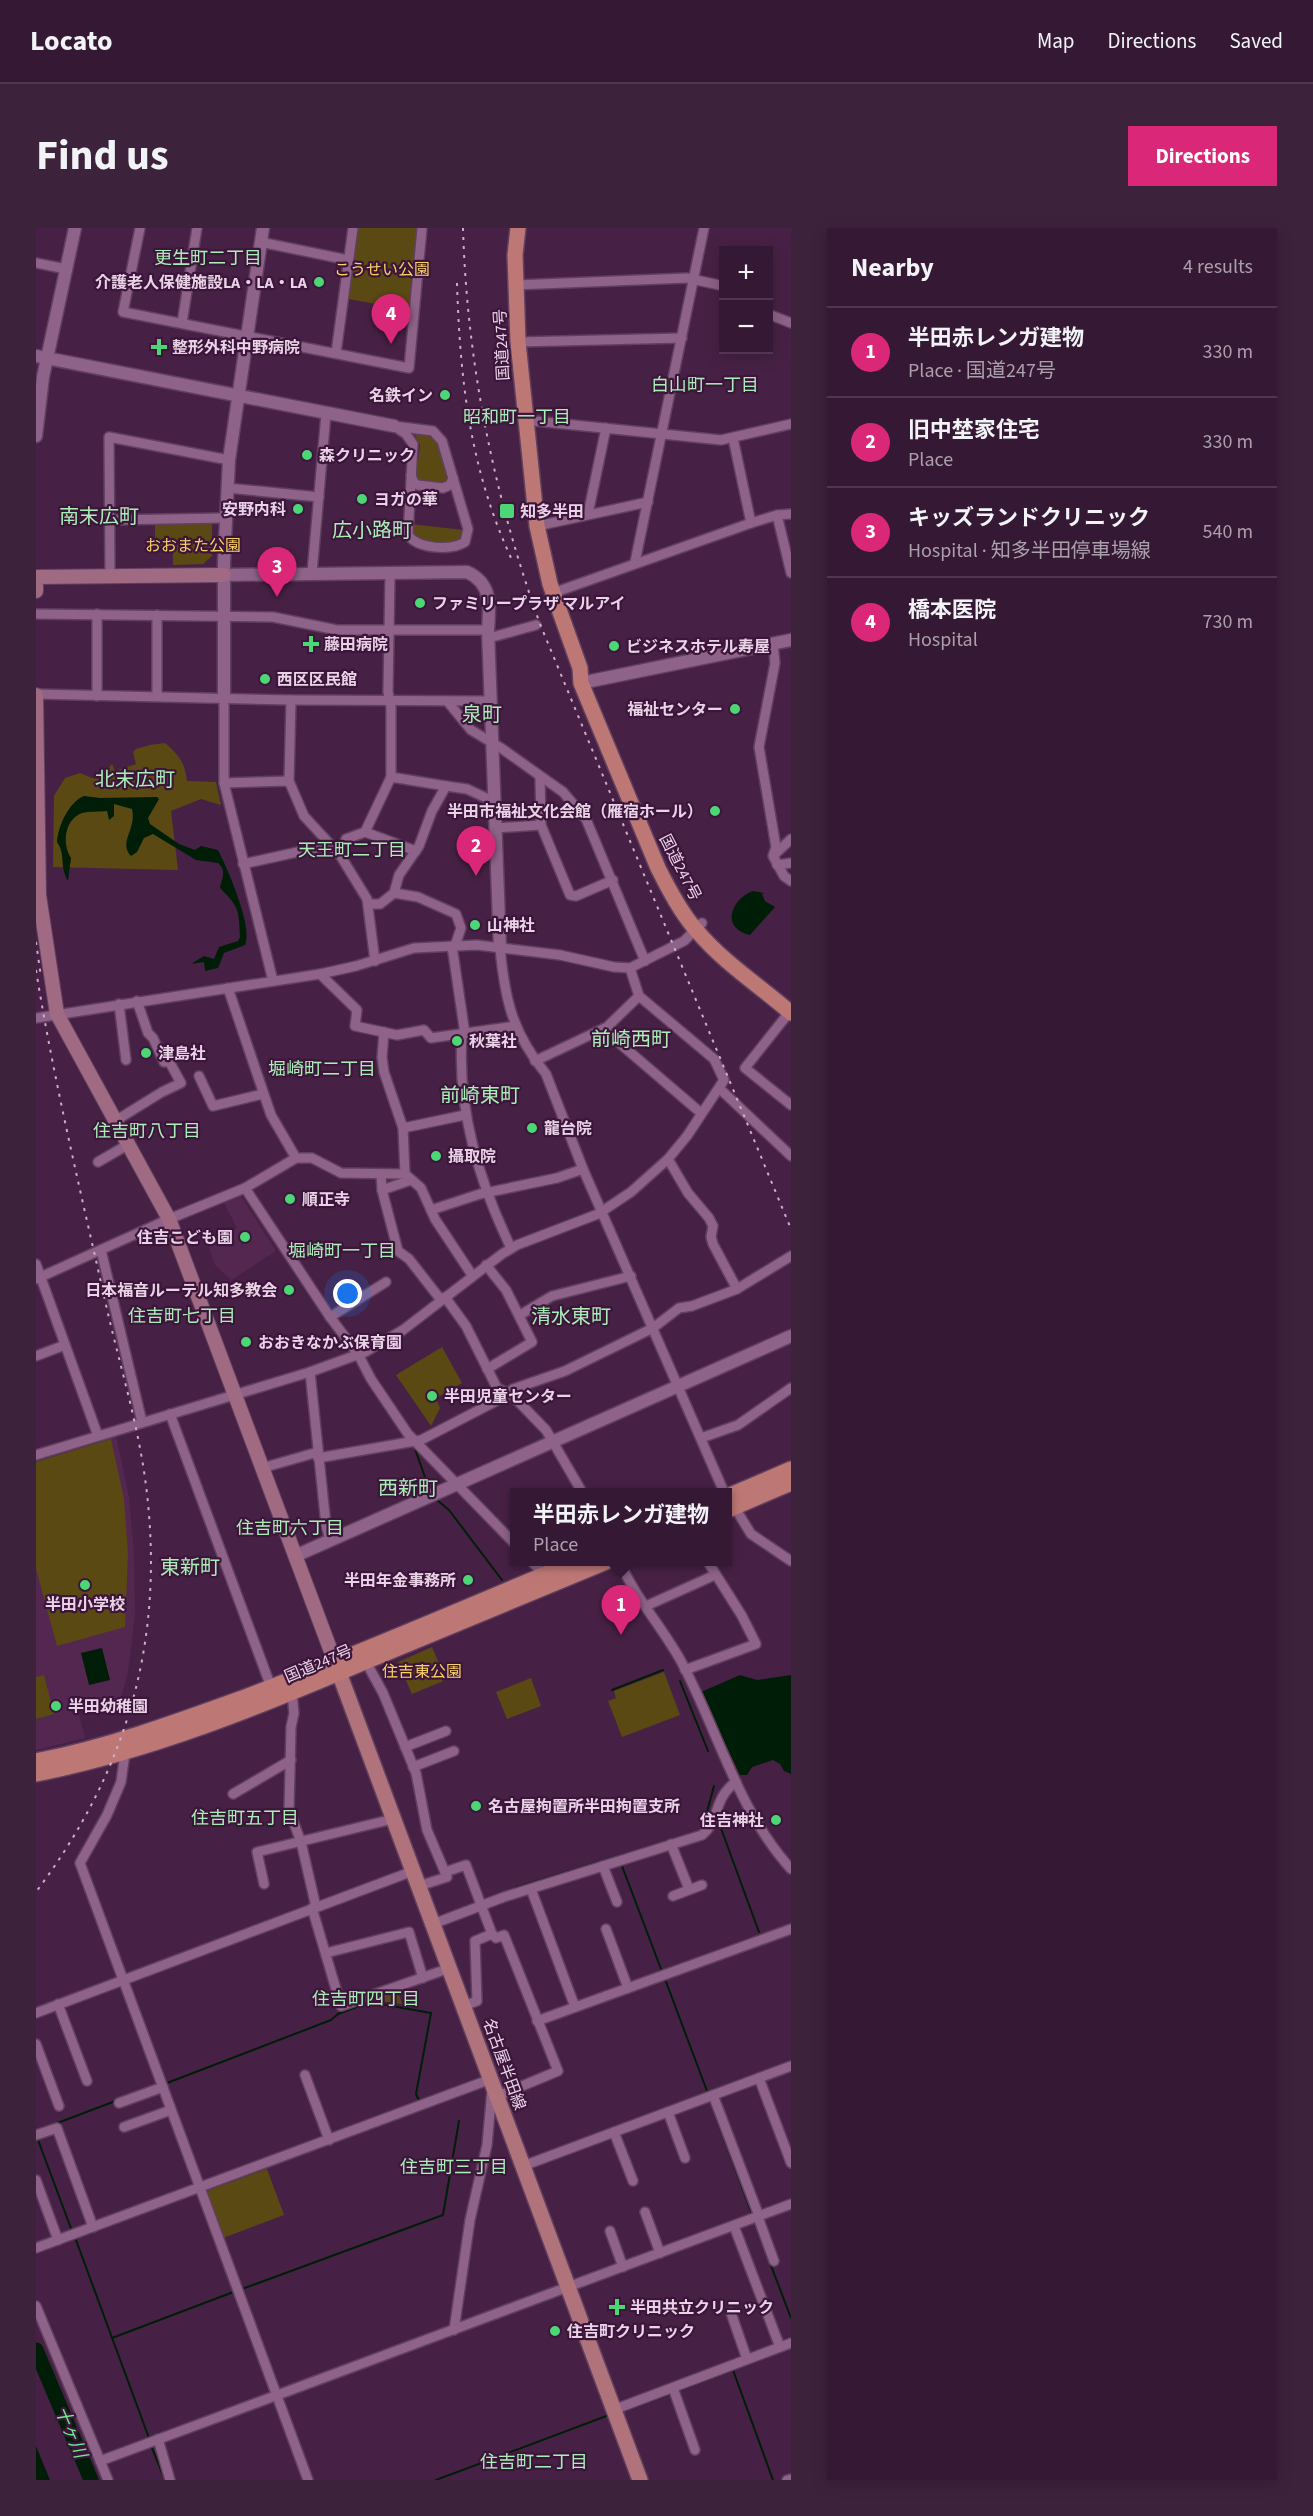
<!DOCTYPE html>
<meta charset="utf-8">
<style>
body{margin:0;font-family:"Source Sans 3","Noto Sans JP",sans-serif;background:#3d223c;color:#f1f3f6}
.controls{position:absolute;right:18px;top:18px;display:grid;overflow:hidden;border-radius:0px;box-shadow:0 3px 15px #0003}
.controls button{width:54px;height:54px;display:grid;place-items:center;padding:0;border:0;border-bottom:2px solid #4f384f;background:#351934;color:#f1f3f6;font:30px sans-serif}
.you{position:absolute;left:312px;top:1066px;width:21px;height:21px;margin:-15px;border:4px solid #fff;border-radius:50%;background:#1a73e8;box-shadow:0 0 0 9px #1a73e833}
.badge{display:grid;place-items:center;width:39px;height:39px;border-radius:50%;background:#db2777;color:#fff;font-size:20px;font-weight:700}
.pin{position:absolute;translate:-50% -50px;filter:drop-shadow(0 2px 3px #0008)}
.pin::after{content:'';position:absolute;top:32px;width:21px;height:18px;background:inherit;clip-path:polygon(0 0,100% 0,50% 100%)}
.popup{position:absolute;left:474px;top:1260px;width:222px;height:78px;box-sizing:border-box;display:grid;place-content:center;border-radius:0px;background:#351934;filter:drop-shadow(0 2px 4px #0005);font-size:20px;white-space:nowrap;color:#aaa0ac}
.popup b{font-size:22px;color:#f1f3f6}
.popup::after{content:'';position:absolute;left:50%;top:100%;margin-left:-12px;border:12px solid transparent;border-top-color:#351934}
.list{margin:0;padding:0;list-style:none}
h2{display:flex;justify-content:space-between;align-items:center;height:78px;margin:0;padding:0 24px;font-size:26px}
h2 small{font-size:20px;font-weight:400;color:#aaa0ac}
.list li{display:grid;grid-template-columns:39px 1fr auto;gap:18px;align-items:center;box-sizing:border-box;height:90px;padding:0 24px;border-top:2px solid #4f384f}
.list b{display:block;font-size:22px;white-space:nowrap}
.list p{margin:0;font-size:20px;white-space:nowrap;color:#aaa0ac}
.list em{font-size:20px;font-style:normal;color:#aaa0ac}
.map{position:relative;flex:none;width:755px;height:2252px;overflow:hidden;border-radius:0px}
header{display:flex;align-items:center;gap:36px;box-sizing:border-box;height:84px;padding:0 30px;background:#351934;border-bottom:2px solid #4f384f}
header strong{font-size:28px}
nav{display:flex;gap:33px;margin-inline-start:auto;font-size:21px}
.intro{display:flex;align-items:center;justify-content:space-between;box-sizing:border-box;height:144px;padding:0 36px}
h1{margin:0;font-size:42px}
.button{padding:15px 27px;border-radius:0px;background:#db2777;color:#fff;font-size:21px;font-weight:700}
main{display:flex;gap:36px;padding:0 36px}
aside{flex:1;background:#351934;border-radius:0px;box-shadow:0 3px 15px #0003}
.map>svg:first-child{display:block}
.built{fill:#542751}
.green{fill:#5a4913}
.water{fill:#001d07}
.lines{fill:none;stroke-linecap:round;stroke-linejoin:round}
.stream{stroke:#001d07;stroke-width:2}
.river{stroke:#001d07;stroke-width:15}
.minor-casing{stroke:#61405f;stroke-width:12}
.tertiary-casing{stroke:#61405f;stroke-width:15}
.secondary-casing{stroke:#61405f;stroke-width:16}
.primary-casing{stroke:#61405f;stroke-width:18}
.trunk-casing{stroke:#61405f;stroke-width:18}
.minor{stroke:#8e6289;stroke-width:9}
.tertiary{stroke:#8e6289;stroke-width:12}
.secondary{stroke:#a06a82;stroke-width:14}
.primary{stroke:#b1737b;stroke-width:15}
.trunk{stroke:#bd7876;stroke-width:15}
.rail{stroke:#caafc7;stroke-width:2;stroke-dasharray:3 6;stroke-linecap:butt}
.poi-dot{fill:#4dd676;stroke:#3c163a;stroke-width:2}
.labels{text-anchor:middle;stroke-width:4.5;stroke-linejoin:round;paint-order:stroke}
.park-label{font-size:16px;fill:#f8d162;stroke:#3c163a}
.poi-label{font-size:16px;font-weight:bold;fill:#ead2e7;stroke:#3c163a;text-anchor:start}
.street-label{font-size:16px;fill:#ead2e7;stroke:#3c163a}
.neighbourhood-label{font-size:18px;fill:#aaedb7;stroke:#3c163a}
.water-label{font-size:18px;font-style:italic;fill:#6fec90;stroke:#3c163a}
.quarter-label{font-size:20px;fill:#aaedb7;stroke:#3c163a}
</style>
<header>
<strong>Locato</strong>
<nav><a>Map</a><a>Directions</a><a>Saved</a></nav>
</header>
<div class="intro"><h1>Find us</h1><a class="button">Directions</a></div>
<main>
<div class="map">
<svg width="755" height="2252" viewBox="0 0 755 2252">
<rect width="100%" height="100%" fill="#472145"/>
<g class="built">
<polygon points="205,968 240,1023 195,1052 179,1037 173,1019 201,1000 188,975"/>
<polygon points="80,1208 93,1269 98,1326 99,1387 92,1444 85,1470 42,1482 39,1471 49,1510 0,1522 0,1232"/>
</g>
<g class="green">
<polygon points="321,0 382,0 374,80 371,82 313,71 311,67"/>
<path d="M382,205C389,207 395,208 400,213C407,221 414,246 410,256L383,254L380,250L384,217L379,207Z"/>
<polygon points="174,295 176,297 176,328 167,336 137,337 137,319 119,318 119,297 121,296"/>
<path d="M374,296L428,302L426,312C408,319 377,320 374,296Z"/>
<path d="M129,515C143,527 149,535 151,553L180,554L185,577L165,571L135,583L142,642L17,639L18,568L29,550L44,545L56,550L64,551L76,536L79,543L100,536L97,524L100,521L114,517Z"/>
<polygon points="406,1119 426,1155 400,1170 404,1180 395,1198 360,1147"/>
<polygon points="75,1211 88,1271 92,1326 89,1399 21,1418 0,1341 0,1234"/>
<polygon points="396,1419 410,1452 376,1466 362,1434"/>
<polygon points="628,1444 644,1487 586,1509 572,1473 580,1470 578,1463"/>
<polygon points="8,1447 18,1486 0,1491 0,1449"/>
<polygon points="495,1450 505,1478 471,1491 460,1464"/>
<polygon points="362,1763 366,1776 336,1772"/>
<polygon points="231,1941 248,1987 187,2010 171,1966 173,1962"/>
</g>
<g class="water">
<path d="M48,568L64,570L121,569L123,571L112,590L114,596L143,616L159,622L165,618L182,622C191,639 218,701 209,717L188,725L182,740L169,743L168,734L155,736L168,728L178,731L183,719L202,713L204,709C203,682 203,679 184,660C186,650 191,643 182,635L160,632L117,606L108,610L101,624L95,628C82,614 101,601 96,581L78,576V588L73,592L71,583C63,584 53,583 46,585C28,592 26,616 35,630L32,653C23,637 30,627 21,614C22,598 33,574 48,568Z"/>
<path d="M717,663L728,665L726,666L729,673L739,679L714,707C684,700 695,671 717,663Z"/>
<polygon points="66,1420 74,1452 53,1457 45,1425"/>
<polygon points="704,1447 721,1452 755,1447 755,1546 748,1543 744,1536 737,1532 716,1539 711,1547 704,1547 665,1464"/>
<polygon points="0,2218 14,2252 0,2252"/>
</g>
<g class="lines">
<g class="stream">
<polyline points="379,1221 394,1263"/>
<polyline points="401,1272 413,1282 466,1352"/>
<polyline points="644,1453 672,1523"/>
<polyline points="576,1462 627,1442"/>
<polyline points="683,1595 723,1704"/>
<polyline points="586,1638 625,1741"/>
<polyline points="479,1660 666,1602 678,1558"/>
<polyline points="629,1751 671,1863"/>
<polyline points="131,1855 295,1792 302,1786 334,1774 395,1785 380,1866 383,1872"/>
<polyline points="674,1873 716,1986"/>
<polyline points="11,1899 82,1872"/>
<polyline points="2,1912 36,2003"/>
<polyline points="720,1996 726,2013"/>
<polyline points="40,2012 113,2210"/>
<polyline points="734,2035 755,2090"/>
<polyline points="206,2061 407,1987 423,1893"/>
<polyline points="76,2110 200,2063"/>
<polyline points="697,2142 737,2252"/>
<polyline points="642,2163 755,2120"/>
<polyline points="585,2184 634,2166"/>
<polyline points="116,2220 129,2252"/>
<polyline points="400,2252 573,2187"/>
</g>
<polyline class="river" points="0,2122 55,2252"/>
<g class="minor-casing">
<g id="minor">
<polyline points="104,0 87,84 373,140 386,0"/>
<polyline points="224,14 312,32"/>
<polyline points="0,35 30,41"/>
<polyline points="480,57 651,50 688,58"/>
<polyline points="732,86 755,95"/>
<polyline points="146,95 161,0"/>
<polyline points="482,114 646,110"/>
<polyline points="300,125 317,0"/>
<polyline points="489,192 685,212 755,196"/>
<path d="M358,198L397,203L406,213L432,301L429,314C415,323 382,321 372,307L377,216L370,206Z"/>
<polyline points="697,210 715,295"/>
<polyline points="375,247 378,255 382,257 407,260 414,257 417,250"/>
<polyline points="191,260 283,269"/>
<polyline points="552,286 570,200"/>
<polyline points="741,287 755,345"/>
<polyline points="74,292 189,290"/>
<polyline points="501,298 612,274"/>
<polyline points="599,334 668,0"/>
<polyline points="276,345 290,186"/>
<polyline points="354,346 352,464 355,479 355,549"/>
<polyline points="74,348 73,209 193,232"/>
<polyline points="517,365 715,295 741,287 755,286"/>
<polyline points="0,386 237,389 301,402 452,402"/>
<polyline points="453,410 500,397"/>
<polyline points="737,415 739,435 723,519 740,619 737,628 748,648 755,653"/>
<polyline points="0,466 255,472 456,473"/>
<polyline points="61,468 61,386"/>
<polyline points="121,468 121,387"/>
<polyline points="188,470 188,555 237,753"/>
<polyline points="411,473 435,502 465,520 527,564 550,591 609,733"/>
<polyline points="504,548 505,597 534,667 540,668 577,652"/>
<polyline points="253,553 255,472"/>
<polyline points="188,555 253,553 268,588 304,627 331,671 339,733"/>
<polyline points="410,558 431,561 459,574"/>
<polyline points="460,600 505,597"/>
<polyline points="329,604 355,549 410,558 396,583 383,618 363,647 358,665 344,676 332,676"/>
<polyline points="739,626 755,611"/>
<polyline points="304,627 310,611 329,604 380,623"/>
<polyline points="207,636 284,619"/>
<polyline points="741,637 755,635"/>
<polyline points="358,665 382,669 420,686 425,700 419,718"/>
<polyline points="416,718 429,806"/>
<path d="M464,720C469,772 476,804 510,846L547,941L688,1264"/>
<polyline points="284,746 321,782 319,798 361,807 388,802 395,810 479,798"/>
<polyline points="192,760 235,887 260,930"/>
<polyline points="83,776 90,832"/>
<polyline points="755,782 709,840 755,877"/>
<polyline points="0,790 284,746 320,738 378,720 441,717 524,727 578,739 594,740 648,713 666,695"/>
<polyline points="567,801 665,885"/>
<polyline points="348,804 346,829 348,844 367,900 369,946"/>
<path d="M426,807C421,882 443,953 475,1020"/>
<polyline points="499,833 571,799 603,768"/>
<polyline points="163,848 177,878 227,866"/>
<polyline points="683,860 755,928"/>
<polyline points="79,893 126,864 145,855 133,833 128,834 117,810 112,805 101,773"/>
<polyline points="367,900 429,887"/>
<polyline points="632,931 652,965 673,990 677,998 675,1009 677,1016 701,1061"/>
<polyline points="62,934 93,916"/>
<polyline points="345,947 346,962 362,1023 373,1031 405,1072"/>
<polyline points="209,960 294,1089 322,1126 335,1151 372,1206 478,1315"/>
<polyline points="346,962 375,952"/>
<polyline points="395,982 444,966 521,950 547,941"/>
<polyline points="65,1022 106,1194"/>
<polyline points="0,1036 62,1208"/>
<polyline points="450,1037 470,1062 496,1114 451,1141"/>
<polyline points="0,1051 133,991 209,960 260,930 276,930 305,945 369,946 385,960 399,991 436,1047"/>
<polyline points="409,1069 430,1098 461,1160 476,1167 510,1202 546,1264"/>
<polyline points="484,1087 516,1068 595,1048"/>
<polyline points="294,1089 350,1054"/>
<polyline points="0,1128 29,1117"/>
<polyline points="274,1144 290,1297 294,1312"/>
<polyline points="134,1186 235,1459"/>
<polyline points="665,1210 702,1197 755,1160"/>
<polyline points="0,1227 274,1144 329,1124 367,1102 466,1026 481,1017 562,986 595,964 632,931 651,908 688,852 678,831 603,768 594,740"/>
<polyline points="282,1230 385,1212 468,1169 477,1161 529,1143 617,1100 643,1080 656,1078 701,1061 755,1028"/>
<polyline points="226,1240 282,1224"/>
<polyline points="696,1275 715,1306 755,1333"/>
<polyline points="496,1334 508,1346"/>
<path d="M584,1334C599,1370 628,1401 646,1435C682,1503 702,1583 755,1641"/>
<polyline points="610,1378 679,1347"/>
<polyline points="330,1434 347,1465 380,1545 391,1602 411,1649 383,1658"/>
<polyline points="649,1442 720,1416 706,1388 672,1334"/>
<polyline points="256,1465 258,1485 255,1499 253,1582 265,1614 280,1679"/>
<polyline points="369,1519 410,1503"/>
<polyline points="89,1525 85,1554 71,1587 44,1635 272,2252"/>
<polyline points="377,1539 418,1523"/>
<polyline points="197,1566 255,1532"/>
<polyline points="635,1616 653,1661"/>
<polyline points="567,1638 581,1674"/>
<polyline points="409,1644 430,1637 456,1706 460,1710 468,1707 522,1843 462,1868"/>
<polyline points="228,1656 221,1624 357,1591"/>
<polyline points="495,1661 539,1779"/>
<polyline points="637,1668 666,1657"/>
<polyline points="276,1680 305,1778 414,1740"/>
<path d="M397,1696L468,1669L666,1607C684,1593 677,1570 700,1554"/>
<polyline points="570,1701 592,1760"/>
<polyline points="290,1725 373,1704 387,1750"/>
<polyline points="22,1776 51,1853"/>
<polyline points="428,1778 441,1773 439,1713 456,1706"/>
<polyline points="0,1785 377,1643"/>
<polyline points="501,1793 755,1701"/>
<polyline points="0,1816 23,1878"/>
<polyline points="269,1847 293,1912"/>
<polyline points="723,1850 755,1935"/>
<polyline points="677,1867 723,1988"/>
<polyline points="83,1875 127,1859"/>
<polyline points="632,1884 649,1930"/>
<polyline points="88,1899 135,1882"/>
<polyline points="578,1904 597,1953"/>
<polyline points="0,1907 21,1900 57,1999"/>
<polyline points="487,1938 755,1838"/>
<polyline points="0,1952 22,2012"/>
<polyline points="609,1984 624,2025"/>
<polyline points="722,1989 738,2033"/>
<polyline points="698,1998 744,2119"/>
<polyline points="574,2003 587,2039"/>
<polyline points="0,2020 455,1851"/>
<polyline points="0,2078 72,2252"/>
<polyline points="695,2085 711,2131"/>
<polyline points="418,2102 434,1992 451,1917 456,1862"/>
<polyline points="637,2160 659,2222"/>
<polyline points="577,2182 755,2115"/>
<polyline points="122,2211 134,2252"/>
<polyline points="64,2233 755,1976"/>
<polyline points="751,2252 755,2251"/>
</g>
</g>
<g class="tertiary-casing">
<g id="tertiary">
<polyline points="0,128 358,198"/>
<polyline points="0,208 7,149 39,0"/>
<path d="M188,347L431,344C456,355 454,378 452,402L464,720"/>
<polyline points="545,455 755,412"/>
<polyline points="188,470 188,334 193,232 227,0"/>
<polyline points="259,1328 755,1108"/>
</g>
</g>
<g class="secondary-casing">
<g id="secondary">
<polyline points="0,363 0,349 188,347"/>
<polyline points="0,467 3,667 21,786 133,991 299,1434"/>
</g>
</g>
<g class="primary-casing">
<polyline id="primary" points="299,1434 604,2252"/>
</g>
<g class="trunk-casing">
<g id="trunk">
<path d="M482,0L479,27L482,114L501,298L514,356L544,440L545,455L622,640C633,662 645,685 661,703C688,735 724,758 755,785"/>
<polyline points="692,1268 755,1241"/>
<polyline points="692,1282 755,1255"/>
<path d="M0,1533C72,1519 140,1494 209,1469C320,1427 428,1380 538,1334"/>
<path d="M0,1546C115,1523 223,1479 331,1433C410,1400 490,1367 570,1334"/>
</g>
</g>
<use href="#minor" class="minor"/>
<use href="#tertiary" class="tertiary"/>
<use href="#secondary" class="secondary"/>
<use href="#primary" class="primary"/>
<use href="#trunk" class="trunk"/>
<g class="rail">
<path d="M427,0C431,136 458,268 504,396L755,1001"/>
<path d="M421,55C424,152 434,242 476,332"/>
<polyline points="0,714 5,749"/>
<path d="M0,742C18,854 45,965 70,1077C84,1139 104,1202 111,1266C128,1416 90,1544 0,1664"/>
</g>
</g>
<g class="poi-dot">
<circle cx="283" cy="54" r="6"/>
<path d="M120 110h6v6h6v6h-6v6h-6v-6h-6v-6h6z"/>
<circle cx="409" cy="167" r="6"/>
<circle cx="271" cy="227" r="6"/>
<circle cx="326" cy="271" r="6"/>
<circle cx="262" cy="281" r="6"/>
<rect x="463" y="275" width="16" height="16" rx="3"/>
<circle cx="384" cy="375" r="6"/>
<path d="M272 407h6v6h6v6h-6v6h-6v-6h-6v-6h6z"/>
<circle cx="578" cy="418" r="6"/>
<circle cx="229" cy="451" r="6"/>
<circle cx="699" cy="481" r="6"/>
<circle cx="679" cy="583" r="6"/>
<circle cx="439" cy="697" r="6"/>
<circle cx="421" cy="813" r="6"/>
<circle cx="110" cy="825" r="6"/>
<circle cx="496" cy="900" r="6"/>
<circle cx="400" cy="928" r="6"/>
<circle cx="254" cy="971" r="6"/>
<circle cx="209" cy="1009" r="6"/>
<circle cx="253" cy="1062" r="6"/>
<circle cx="210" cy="1114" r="6"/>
<circle cx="396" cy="1168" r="6"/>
<circle cx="432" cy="1352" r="6"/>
<circle cx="49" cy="1357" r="6"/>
<circle cx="20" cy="1478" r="6"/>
<circle cx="440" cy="1578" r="6"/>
<circle cx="740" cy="1592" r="6"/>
<path d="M578 2070h6v6h6v6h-6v6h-6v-6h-6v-6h6z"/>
<circle cx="519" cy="2103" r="6"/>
</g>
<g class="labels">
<g class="park-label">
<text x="346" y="47">こうせい公園</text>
<text x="157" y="323">おおまた公園</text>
<text x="386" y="1449">住吉東公園</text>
</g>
<g class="poi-label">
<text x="271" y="60" text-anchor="end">介護老人保健施設LA・LA・LA</text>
<text x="136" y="125">整形外科中野病院</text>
<text x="397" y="173" text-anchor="end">名鉄イン</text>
<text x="283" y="233">森クリニック</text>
<text x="338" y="277">ヨガの華</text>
<text x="250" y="287" text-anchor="end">安野内科</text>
<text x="484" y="289">知多半田</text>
<text x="396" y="381">ファミリープラザ マルアイ</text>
<text x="288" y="422">藤田病院</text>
<text x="590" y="424">ビジネスホテル寿屋</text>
<text x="241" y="457">西区区民館</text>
<text x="687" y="487" text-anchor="end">福祉センター</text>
<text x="667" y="589" text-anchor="end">半田市福祉文化会館（雁宿ホール）</text>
<text x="451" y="703">山神社</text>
<text x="433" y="819">秋葉社</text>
<text x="122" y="831">津島社</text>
<text x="508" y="906">龍台院</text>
<text x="412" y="934">攝取院</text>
<text x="266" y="977">順正寺</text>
<text x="197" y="1015" text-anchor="end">住吉こども園</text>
<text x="241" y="1068" text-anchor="end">日本福音ルーテル知多教会</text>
<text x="222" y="1120">おおきなかぶ保育園</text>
<text x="408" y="1174">半田児童センター</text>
<text x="420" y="1358" text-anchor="end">半田年金事務所</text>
<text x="49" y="1382" text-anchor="middle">半田小学校</text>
<text x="32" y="1484">半田幼稚園</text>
<text x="452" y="1584">名古屋拘置所半田拘置支所</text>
<text x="728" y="1598" text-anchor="end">住吉神社</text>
<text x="594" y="2085">半田共立クリニック</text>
<text x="531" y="2109">住吉町クリニック</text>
</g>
<g class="street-label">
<text transform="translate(465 117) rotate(-93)" y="6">国道247号</text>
<text transform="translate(645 639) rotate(63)" y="6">国道247号</text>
<text transform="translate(282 1435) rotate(-23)" y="6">国道247号</text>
<text transform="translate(469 1836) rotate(70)" y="6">名古屋半田線</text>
</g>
<g class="neighbourhood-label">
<text x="172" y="36">更生町二丁目</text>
<text x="669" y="163">白山町一丁目</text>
<text x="481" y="195">昭和町一丁目</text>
<text x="316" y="628">天王町二丁目</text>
<text x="286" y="847">堀崎町二丁目</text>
<text x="111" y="909">住吉町八丁目</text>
<text x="306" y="1029">堀崎町一丁目</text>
<text x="146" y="1094">住吉町七丁目</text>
<text x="254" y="1306">住吉町六丁目</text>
<text x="209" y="1596">住吉町五丁目</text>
<text x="330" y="1777">住吉町四丁目</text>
<text x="418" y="1945">住吉町三丁目</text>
<text x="498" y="2240">住吉町二丁目</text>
</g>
<g class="water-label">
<text transform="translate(35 2204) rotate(67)" y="6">十ヶ川</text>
</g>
<g class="quarter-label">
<text x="63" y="295">南末広町</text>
<text x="336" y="309">広小路町</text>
<text x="446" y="493">泉町</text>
<text x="99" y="558">北末広町</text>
<text x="595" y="818">前崎西町</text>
<text x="444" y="874">前崎東町</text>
<text x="535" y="1095">清水東町</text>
<text x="372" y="1267">西新町</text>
<text x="154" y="1346">東新町</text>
</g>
</g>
</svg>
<div class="controls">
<button>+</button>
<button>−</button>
</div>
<div class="you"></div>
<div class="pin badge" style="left:585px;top:1407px">1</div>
<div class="popup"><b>半田赤レンガ建物</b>Place</div>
<div class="pin badge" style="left:440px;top:648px">2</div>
<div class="pin badge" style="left:241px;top:369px">3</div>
<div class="pin badge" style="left:355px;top:116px">4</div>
</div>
<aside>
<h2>Nearby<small>4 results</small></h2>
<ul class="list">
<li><span class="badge">1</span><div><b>半田赤レンガ建物</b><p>Place · 国道247号</p></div><em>330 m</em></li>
<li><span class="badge">2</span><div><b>旧中埜家住宅</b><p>Place</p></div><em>330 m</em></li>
<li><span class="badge">3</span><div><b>キッズランドクリニック</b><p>Hospital · 知多半田停車場線</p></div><em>540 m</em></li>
<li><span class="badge">4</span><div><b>橋本医院</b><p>Hospital</p></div><em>730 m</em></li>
</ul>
</aside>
</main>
